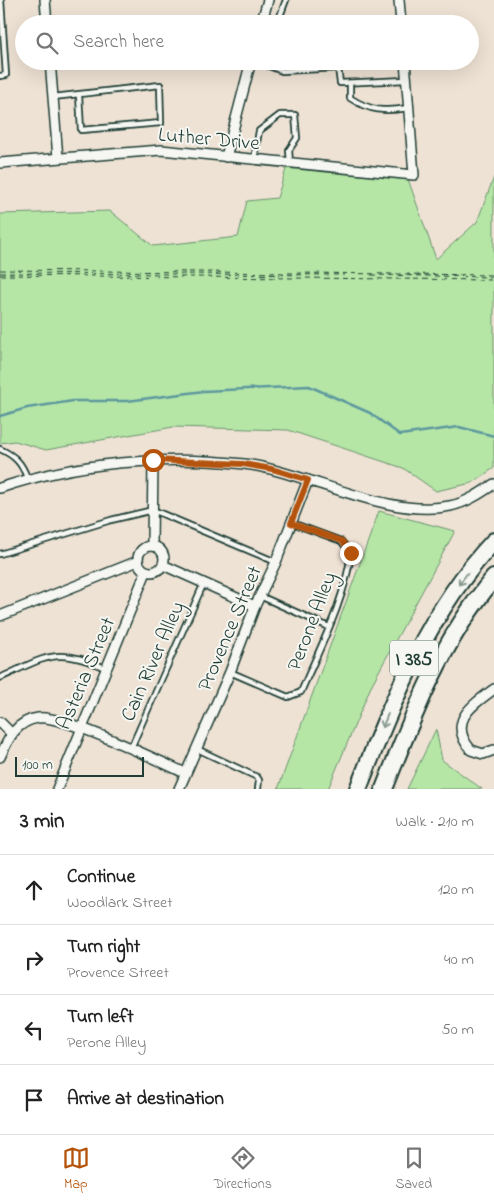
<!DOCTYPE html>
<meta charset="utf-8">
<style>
body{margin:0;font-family:"Indie Flower",sans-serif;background:#f6f6f6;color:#222}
.scale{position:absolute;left:15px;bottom:12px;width:129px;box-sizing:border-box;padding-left:5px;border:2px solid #1f3d34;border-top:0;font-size:14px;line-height:18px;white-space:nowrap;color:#1f3d34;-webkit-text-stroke:4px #f6f6f2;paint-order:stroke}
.stop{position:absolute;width:15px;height:15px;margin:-11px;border:4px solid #b45309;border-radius:50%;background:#fff}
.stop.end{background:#b45309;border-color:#fff;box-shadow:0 1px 5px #0008}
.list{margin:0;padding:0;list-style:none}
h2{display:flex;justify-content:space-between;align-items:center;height:65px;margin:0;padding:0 20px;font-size:21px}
h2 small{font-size:16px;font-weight:400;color:#767676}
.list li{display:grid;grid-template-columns:32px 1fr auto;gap:15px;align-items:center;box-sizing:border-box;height:70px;padding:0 20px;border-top:1px solid #e0e0e0}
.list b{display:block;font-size:19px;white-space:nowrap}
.list p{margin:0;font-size:16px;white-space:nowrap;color:#767676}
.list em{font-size:16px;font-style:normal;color:#767676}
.icon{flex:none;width:28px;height:28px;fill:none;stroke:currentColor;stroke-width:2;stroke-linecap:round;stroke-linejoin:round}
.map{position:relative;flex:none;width:494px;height:789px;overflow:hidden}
.search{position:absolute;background:#fff;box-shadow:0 5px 20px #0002;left:15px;right:15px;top:15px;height:55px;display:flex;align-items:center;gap:12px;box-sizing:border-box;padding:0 18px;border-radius:28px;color:#767676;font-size:19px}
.sheet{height:345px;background:#fff}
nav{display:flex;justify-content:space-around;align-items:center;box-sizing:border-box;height:70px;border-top:1px solid #e0e0e0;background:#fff;font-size:14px;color:#767676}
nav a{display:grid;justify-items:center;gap:2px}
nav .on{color:#b45309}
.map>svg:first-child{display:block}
.green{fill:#b5e6a6;stroke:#6a926d}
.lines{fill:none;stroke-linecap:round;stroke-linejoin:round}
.stream{stroke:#5d989e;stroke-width:2.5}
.lane-casing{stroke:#1f3d34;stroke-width:8}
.street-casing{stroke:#1f3d34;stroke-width:12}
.highway-casing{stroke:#1f3d34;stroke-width:20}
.path{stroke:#1f3d34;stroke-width:1;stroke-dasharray:5 4;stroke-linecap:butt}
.lane{stroke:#f6f6f2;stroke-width:4.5}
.street{stroke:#f6f6f2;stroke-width:9}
.highway{stroke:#f6f6f2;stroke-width:16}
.oneway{stroke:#8a9a93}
.route{stroke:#b45309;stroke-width:6}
.labels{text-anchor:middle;stroke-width:4;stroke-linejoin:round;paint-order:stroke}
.shield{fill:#f6f6f2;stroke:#60746d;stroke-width:1}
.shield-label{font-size:20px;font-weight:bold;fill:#1f3d34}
.street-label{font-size:21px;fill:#1f3d34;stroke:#f6f6f2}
</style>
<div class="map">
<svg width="494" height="789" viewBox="0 0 494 789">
<rect width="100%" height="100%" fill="#eee2d4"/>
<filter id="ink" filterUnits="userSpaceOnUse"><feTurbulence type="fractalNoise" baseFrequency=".02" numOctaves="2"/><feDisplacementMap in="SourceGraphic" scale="10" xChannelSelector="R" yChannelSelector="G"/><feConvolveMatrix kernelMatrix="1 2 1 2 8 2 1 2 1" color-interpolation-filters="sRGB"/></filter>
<g filter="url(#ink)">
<g class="green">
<polygon points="287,166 408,179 436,259 477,222 494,177 494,468 472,483 436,491 403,468 288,430 173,427 46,450 15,441 0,443 0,214 110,211 153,246 238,237 247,201 277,198"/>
<polygon points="379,511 455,531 372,684 328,789 278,789"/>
<polygon points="436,729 442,760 482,789 407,789"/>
</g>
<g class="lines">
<polyline class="stream" points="0,416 27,408 73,401 127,401 204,391 309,386 370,413 400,435 459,427 494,436"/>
<g class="lane-casing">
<g id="lane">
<polyline points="277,24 286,0"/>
<polyline points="253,61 269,66 273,61"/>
<polyline points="269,66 282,71 338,68 340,83 406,80"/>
<polyline points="0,76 6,75 1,0"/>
<path d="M350,83V98C370,111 385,112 408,108"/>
<polyline points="53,97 160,85 161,123 81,130 79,95"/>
<polyline points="254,160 259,131 280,115 295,115 297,138 289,150 290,163"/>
<path d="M0,449C15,456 22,463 27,478"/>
<polyline points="0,554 111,520 153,510 276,562"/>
<polyline points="260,596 329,627"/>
<path d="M230,672L288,697L301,692C320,647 345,601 351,553L341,541L292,523"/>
<path d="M0,678C45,657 57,646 105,668"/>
<polyline points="131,748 203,585"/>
<polyline points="197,749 257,777 259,780 258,789"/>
</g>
</g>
<g class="street-casing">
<g id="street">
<polyline points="45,0 47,24"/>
<polyline points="399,0 401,24"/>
<polyline points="261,24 268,0"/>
<polyline points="50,61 58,158"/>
<polyline points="226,157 251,61"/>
<polyline points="0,163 161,150 414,175 405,61"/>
<path d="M0,488C77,462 163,455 244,464C308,472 387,519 450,506C466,503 481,493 494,484"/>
<circle cx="151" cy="559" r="13"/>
<polyline points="152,546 153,460"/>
<polyline points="163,565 255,606"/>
<polyline points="0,616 138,561"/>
<path d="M494,689C471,706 447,722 471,750L483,754L494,750"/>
<polyline points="0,722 11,733"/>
<path d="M0,757C8,739 16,721 38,718C62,714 159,761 185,773"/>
<polyline points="57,789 146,572"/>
<polyline points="179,789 230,672 255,606 276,562 308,480"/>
</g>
</g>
<g class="highway-casing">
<g id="highway">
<path d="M358,789C393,701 428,611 494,541"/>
<path d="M384,789C413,715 442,640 494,578"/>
</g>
</g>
<g class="path">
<polyline points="0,270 494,275"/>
<polyline points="0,273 344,275"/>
<polyline points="0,275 494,280"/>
<polyline points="371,275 494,277"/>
</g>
<use href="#lane" class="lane"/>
<use href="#street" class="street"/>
<use href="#highway" class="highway"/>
</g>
<defs><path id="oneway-shaft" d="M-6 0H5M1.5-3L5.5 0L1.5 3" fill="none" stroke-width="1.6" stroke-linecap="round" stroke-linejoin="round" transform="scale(1.25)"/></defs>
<g class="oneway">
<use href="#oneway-shaft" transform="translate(463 579) rotate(127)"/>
<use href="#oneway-shaft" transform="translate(385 721) rotate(112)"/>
</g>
</g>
<g class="lines" filter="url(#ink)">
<polyline class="route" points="153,460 243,464 272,469 308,480 291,523 342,541 351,553"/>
</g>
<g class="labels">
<rect class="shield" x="390" y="640.5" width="48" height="35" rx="4"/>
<g class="shield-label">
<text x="414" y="665">I 385</text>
</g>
<g class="street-label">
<text transform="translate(209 138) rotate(5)" y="7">Luther Drive</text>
<text transform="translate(311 621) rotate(-69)" y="7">Perone Alley</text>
<text transform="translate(229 628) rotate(-67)" y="7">Provence Street</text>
<text transform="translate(152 661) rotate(-66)" y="7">Cain River Alley</text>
<text transform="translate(85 673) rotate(-67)" y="7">Asteria Street</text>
</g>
</g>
</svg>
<div class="scale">100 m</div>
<div class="stop" style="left:153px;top:460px"></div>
<div class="stop end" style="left:351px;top:553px"></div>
<div class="search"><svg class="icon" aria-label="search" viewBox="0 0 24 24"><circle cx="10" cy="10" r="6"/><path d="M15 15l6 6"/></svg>Search here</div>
</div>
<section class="sheet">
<h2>3 min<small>Walk · 210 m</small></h2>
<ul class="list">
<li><svg class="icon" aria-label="ahead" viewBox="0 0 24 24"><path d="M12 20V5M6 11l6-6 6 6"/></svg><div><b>Continue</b><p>Woodlark Street</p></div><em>120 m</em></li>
<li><svg class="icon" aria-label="right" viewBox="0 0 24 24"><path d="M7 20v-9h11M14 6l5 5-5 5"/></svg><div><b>Turn right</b><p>Provence Street</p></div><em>40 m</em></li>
<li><svg class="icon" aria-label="left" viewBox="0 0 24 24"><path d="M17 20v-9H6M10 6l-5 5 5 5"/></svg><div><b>Turn left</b><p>Perone Alley</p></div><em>50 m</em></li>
<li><svg class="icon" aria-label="arrive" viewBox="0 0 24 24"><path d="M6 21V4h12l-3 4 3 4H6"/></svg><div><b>Arrive at destination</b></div></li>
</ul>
</section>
<nav>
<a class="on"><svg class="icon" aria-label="map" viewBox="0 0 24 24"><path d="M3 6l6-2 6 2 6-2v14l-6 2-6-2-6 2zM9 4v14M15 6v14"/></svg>Map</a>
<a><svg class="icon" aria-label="directions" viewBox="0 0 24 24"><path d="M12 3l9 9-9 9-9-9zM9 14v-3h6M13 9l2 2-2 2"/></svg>Directions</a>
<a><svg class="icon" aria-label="saved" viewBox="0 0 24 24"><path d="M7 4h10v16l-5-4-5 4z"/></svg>Saved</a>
</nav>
